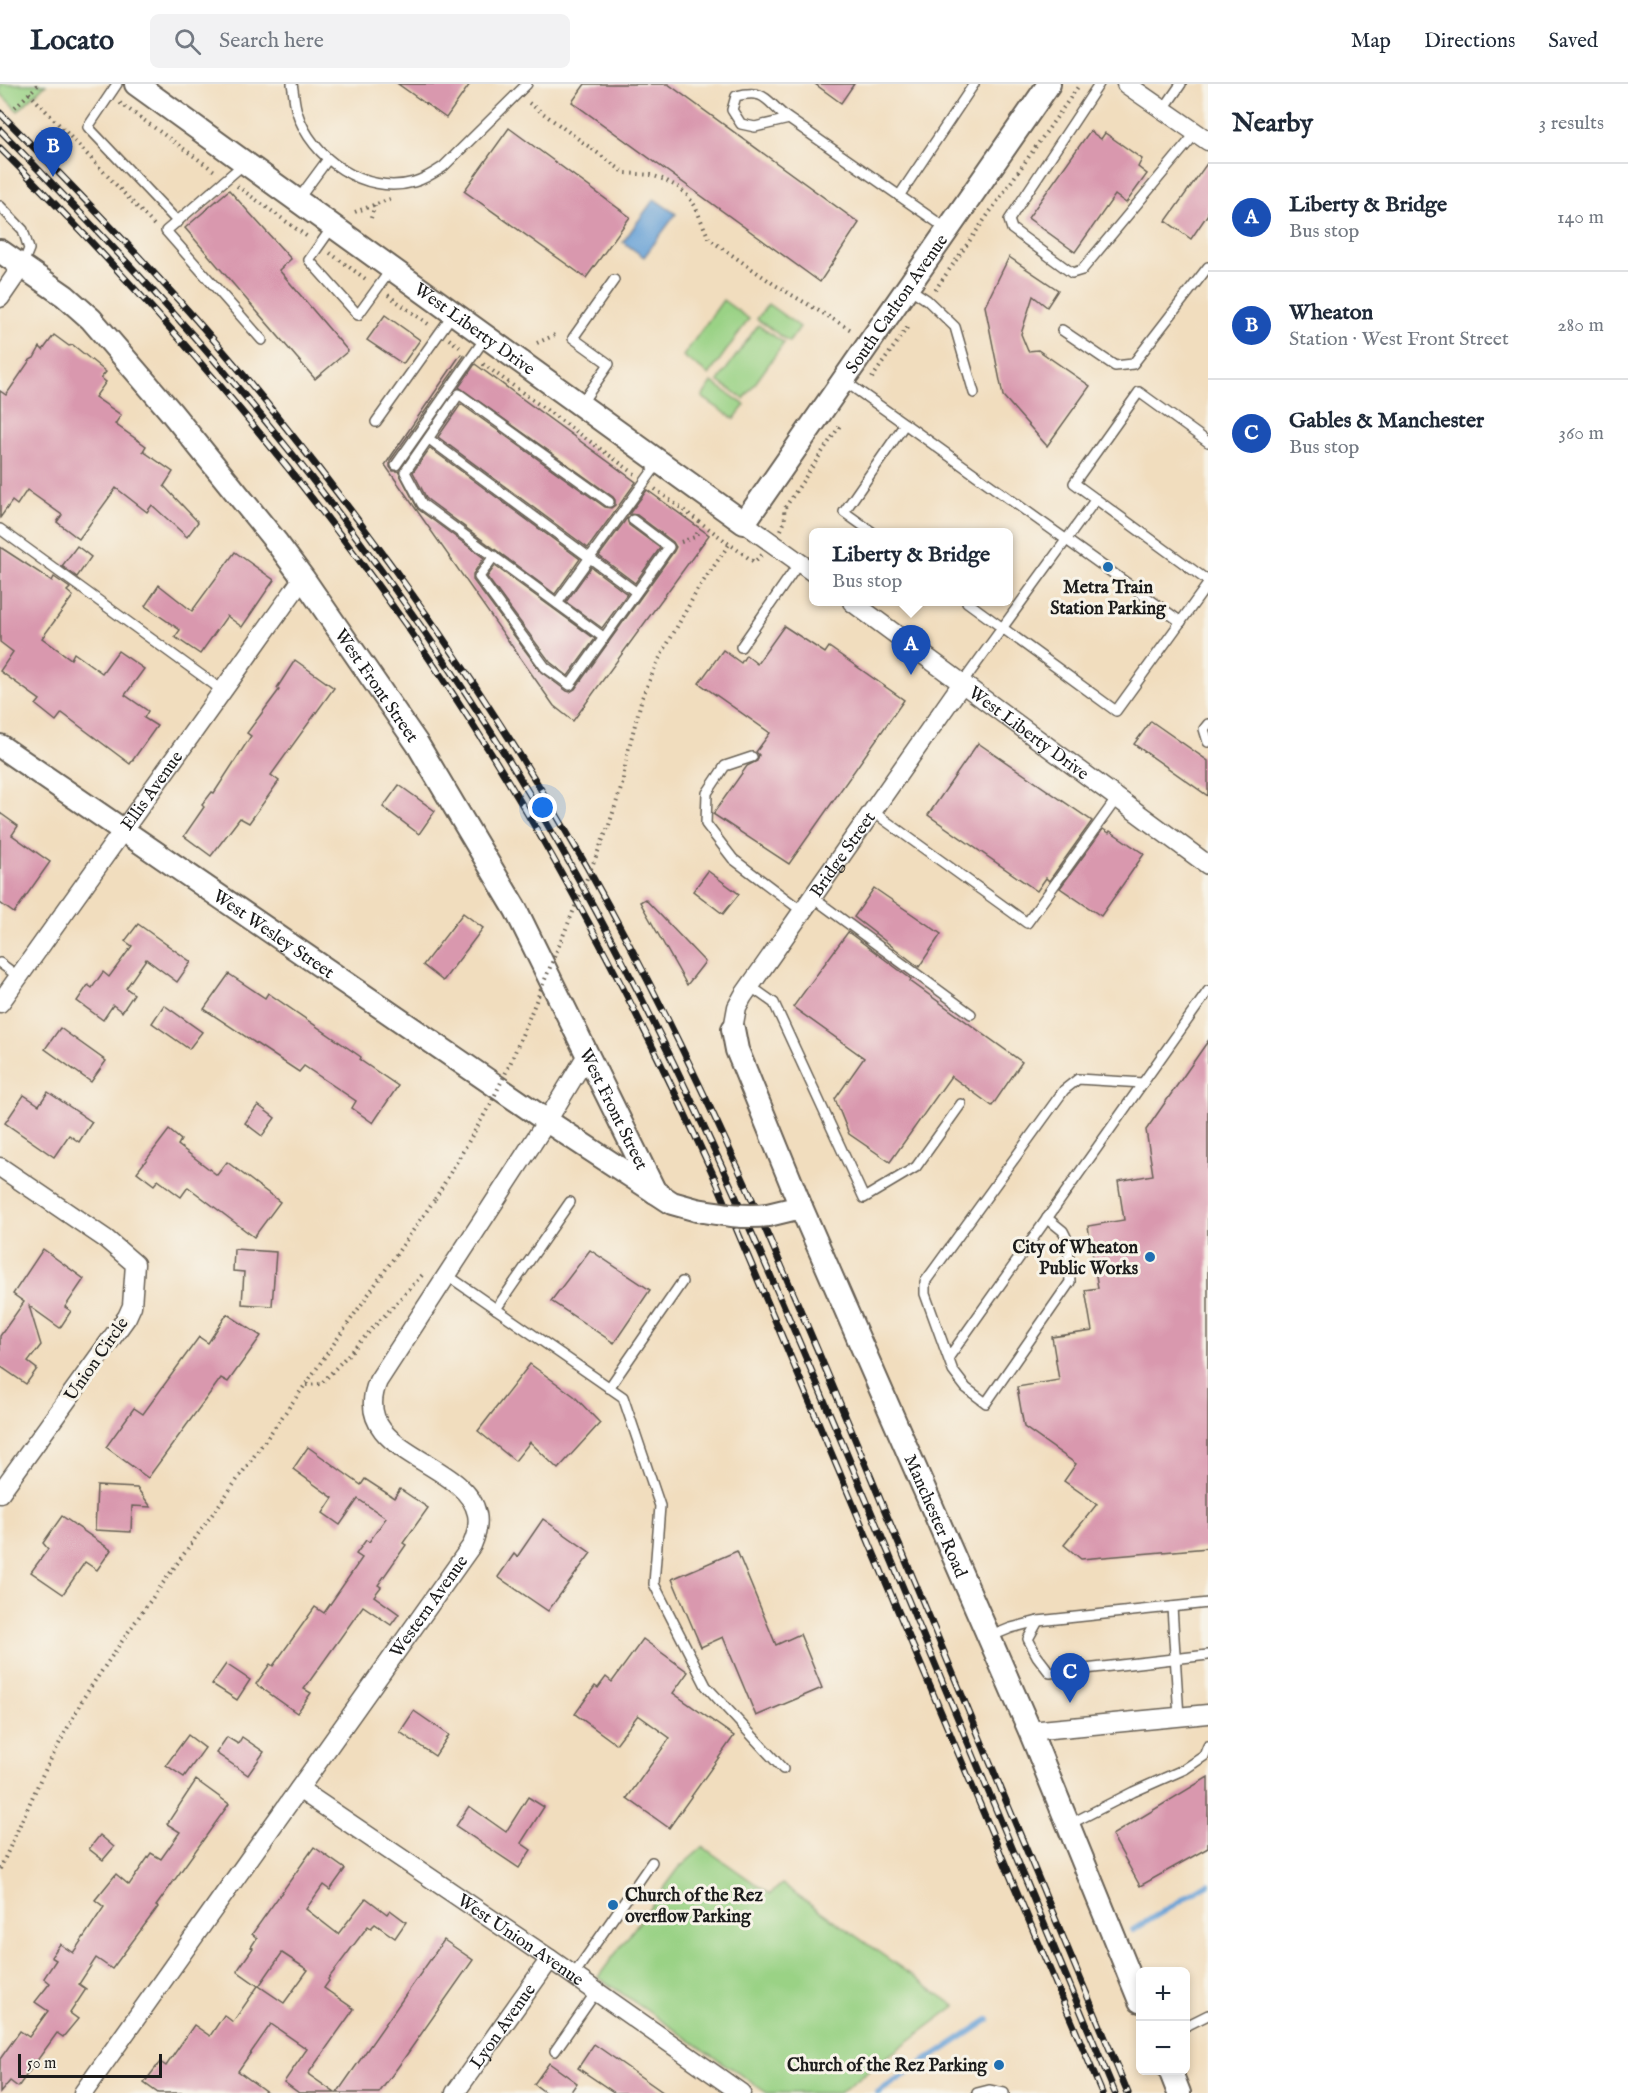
<!DOCTYPE html>
<meta charset="utf-8">
<style>
body{margin:0;font-family:"IM FELL English",serif;background:#f2f2f3;color:#1f2937}
.controls{position:absolute;right:18px;bottom:18px;display:grid;overflow:hidden;border-radius:9px;box-shadow:0 3px 9px #0003}
.controls button{width:54px;height:54px;display:grid;place-items:center;padding:0;border:0;border-bottom:2px solid #e0e1e3;background:#fff;color:#1f2937;font:30px sans-serif}
.scale{position:absolute;left:18px;bottom:15px;width:144px;box-sizing:border-box;padding-left:6px;border:3px solid #1c1c1c;border-top:0;font-size:16px;line-height:21px;white-space:nowrap;color:#1c1c1c;-webkit-text-stroke:4px #f7f3e8;paint-order:stroke}
.you{position:absolute;left:543px;top:724px;width:21px;height:21px;margin:-15px;border:4px solid #fff;border-radius:50%;background:#1a73e8;box-shadow:0 0 0 9px #1a73e833}
.badge{display:grid;place-items:center;width:39px;height:39px;border-radius:50%;background:#7c3aed;color:#fff;font-size:20px;font-weight:700}
.pin{position:absolute;translate:-50% -50px;filter:drop-shadow(0 2px 3px #0008)}
.pin::after{content:'';position:absolute;top:32px;width:21px;height:18px;background:inherit;clip-path:polygon(0 0,100% 0,50% 100%)}
.popup{position:absolute;left:809px;top:444px;width:204px;height:78px;box-sizing:border-box;display:grid;place-content:center;border-radius:9px;background:#fff;filter:drop-shadow(0 2px 4px #0005);font-size:20px;white-space:nowrap;color:#747a83}
.popup b{font-size:22px;color:#1f2937}
.popup::after{content:'';position:absolute;left:50%;top:100%;margin-left:-12px;border:12px solid transparent;border-top-color:#fff}
.list{margin:0;padding:0;list-style:none}
h2{display:flex;justify-content:space-between;align-items:center;height:78px;margin:0;padding:0 24px;font-size:26px}
h2 small{font-size:20px;font-weight:400;color:#747a83}
.list li{display:grid;grid-template-columns:39px 1fr auto;gap:18px;align-items:center;box-sizing:border-box;height:108px;padding:0 24px;border-top:2px solid #e0e1e3}
.list b{display:block;font-size:22px;white-space:nowrap}
.list p{margin:0;font-size:20px;white-space:nowrap;color:#747a83}
.list em{font-size:20px;font-style:normal;color:#747a83}
.icon{flex:none;width:33px;height:33px;fill:none;stroke:currentColor;stroke-width:2;stroke-linecap:round;stroke-linejoin:round}
.map{position:relative;flex:none;width:1208px;height:2009px;overflow:hidden}
header{display:flex;align-items:center;gap:36px;box-sizing:border-box;height:84px;padding:0 30px;background:#fff;border-bottom:2px solid #e0e1e3}
header strong{font-size:28px}
nav{display:flex;gap:33px;margin-inline-start:auto;font-size:21px}
.search{width:420px;height:54px;background:#f2f2f3;display:flex;align-items:center;gap:15px;box-sizing:border-box;padding:0 21px;border-radius:9px;color:#747a83;font-size:22px}
main{display:flex}
aside{flex:1;background:#fff}
.map>svg:first-child{display:block}
.green{fill:#9ad285;stroke:#5b7750;stroke-width:1.5}
.water{fill:#66a0d6;stroke:#415e79;stroke-width:1.5}
.lines{fill:none;stroke-linecap:round;stroke-linejoin:round}
.stream{stroke:#66a0d6;stroke-width:6}
.building{fill:#d998ae;fill-rule:evenodd}
.service-casing{stroke:#676055;stroke-width:12}
.minor-casing{stroke:#676055;stroke-width:21}
.tertiary-casing{stroke:#676055;stroke-width:26}
.path{stroke:#676055;stroke-width:4;stroke-dasharray:1.5 4.5;stroke-linecap:butt}
.service{stroke:#fff;stroke-width:9}
.minor{stroke:#fff;stroke-width:18}
.tertiary{stroke:#fff;stroke-width:22}
.rail-casing{stroke:#1c1c1c;stroke-width:7}
.rail{stroke:#f7f3e8;stroke-width:4.5;stroke-dasharray:14;stroke-linecap:butt}
.tertiary-bridge-casing{stroke:#676055;stroke-width:26;stroke-linecap:butt}
.path-bridge{stroke:#676055;stroke-width:4;stroke-dasharray:1.5 4.5;stroke-linecap:butt}
.tertiary-bridge{stroke:#fff;stroke-width:22}
.poi-dot{fill:#1f6fb2;stroke:#f7f3e8;stroke-width:2}
.labels{text-anchor:middle;stroke-width:6;stroke-linejoin:round;paint-order:stroke}
.street-label{font-size:18px;fill:#1c1c1c;stroke:#f7f3e8}
.poi-label{font-size:18px;font-weight:bold;fill:#1c1c1c;stroke:#f7f3e8;text-anchor:end}
</style>
<header>
<strong>Locato</strong>
<div class="search"><svg class="icon" aria-label="search" viewBox="0 0 24 24"><circle cx="10" cy="10" r="6"/><path d="M15 15l6 6"/></svg>Search here</div>
<nav><a>Map</a><a>Directions</a><a>Saved</a></nav>
</header>
<main>
<div class="map">
<svg width="1208" height="2009" viewBox="0 0 1208 2009">
<rect width="100%" height="100%" fill="#f7f3e8"/>
<filter id="ink" filterUnits="userSpaceOnUse"><feTurbulence type="fractalNoise" baseFrequency=".0167" numOctaves="2"/><feDisplacementMap in="SourceGraphic" scale="12" xChannelSelector="R" yChannelSelector="G"/><feConvolveMatrix kernelMatrix="1 2 1 2 8 2 1 2 1" color-interpolation-filters="sRGB"/></filter>
<filter id="wash" filterUnits="userSpaceOnUse"><feTurbulence type="fractalNoise" baseFrequency=".008" numOctaves="4" result="noise"/><feDisplacementMap in="SourceGraphic" scale="24" xChannelSelector="R" yChannelSelector="G"/><feGaussianBlur stdDeviation="1.35" result="paint"/><feColorMatrix in="noise" values="0 0 0 0 0 0 0 0 0 0 0 0 0 0 0 0 0 1.4 0 .05"/><feComposite in="paint" operator="in"/></filter>
<g filter="url(#wash)">
<rect width="100%" height="100%" fill="#f1ddbe"/>
<g class="green">
<polygon points="0,0 46,0 18,27 0,9"/>
<polygon points="723,216 749,235 709,291 683,272"/>
<polygon points="768,220 800,243 789,258 757,235"/>
<polygon points="758,241 784,259 744,315 718,297"/>
<polygon points="712,298 745,321 734,335 702,313"/>
<polygon points="703,1763 770,1810 782,1800 955,1922 839,2009 767,2009 598,1893 679,1784"/>
</g>
<polygon class="water" points="654,115 676,130 644,173 623,158"/>
<g class="lines">
<g class="stream">
<polyline points="1133,1846 1208,1800"/>
<polyline points="877,2009 988,1936"/>
</g>
</g>
<g id="blocks">
<g class="building">
<polygon points="398,0 470,0 446,34"/>
<polygon points="585,0 668,0 859,139 820,198 572,18"/>
<polygon points="815,0 854,0 841,19"/>
<polygon points="509,44 630,133 586,194 464,107"/>
<polygon points="1090,47 1101,55 1105,49 1142,75 1138,83 1147,90 1126,119 1115,111 1075,168 1028,134"/>
<polygon points="1208,78 1208,130 1191,155 1166,137"/>
<polygon points="229,106 291,175 279,186 348,267 315,295 185,144"/>
<polygon points="1009,173 1058,206 1047,223 1033,212 1021,250 1028,267 1038,266 1090,302 1047,362 1003,312 985,222"/>
<polygon points="385,231 420,256 403,280 367,256"/>
<polygon points="54,251 69,262 73,261 106,288 101,294 106,298 95,313 121,331 115,340 146,362 143,367 173,388 164,402 198,438 187,453 152,421 147,428 116,404 79,455 57,438 62,431 27,406 17,421 12,417 0,434 0,307 6,311 30,276 34,274 40,263 43,266"/>
<polygon points="461,270 464,272 390,377 390,383 393,387 398,387 418,425 484,474 473,490 473,496 541,588 567,607 570,608 575,605 674,467 676,463 673,458 637,431 629,430 647,406 709,451 573,637 554,622 385,381"/>
<polygon points="475,280 636,398 588,464 438,353 461,320 605,423 611,424 615,421 615,416 613,413 459,303"/>
<polygon points="430,364 580,475 555,510 427,415 413,388"/>
<polygon points="627,434 629,441 660,464 635,499 599,472"/>
<polygon points="77,462 91,473 77,493 62,482"/>
<polygon points="0,463 52,497 54,493 70,504 67,507 73,512 42,554 71,575 74,569 102,589 118,567 144,585 125,611 148,627 144,634 157,642 130,680 62,629 56,637 36,621 40,616 0,587 13,568 0,558"/>
<polygon points="235,468 274,496 242,543 227,532 200,570 175,553 180,546 145,522 159,501 192,527"/>
<polygon points="495,482 595,555 568,592 550,578 487,493"/>
<polygon points="591,483 627,510 602,544 566,518"/>
<polygon points="784,542 825,569 829,563 904,616 789,780 713,730 747,682 757,677 759,671 756,668 770,649 699,599 723,566 741,579 746,571 757,580"/>
<polygon points="295,576 334,604 271,691 279,697 249,739 240,734 211,772 184,752 204,723 202,721 212,708 214,709 251,652 247,649 279,606 277,604"/>
<polygon points="1151,637 1208,677 1208,712 1134,660"/>
<polygon points="978,659 1092,737 1049,797 1046,794 1037,807 928,731"/>
<polygon points="399,701 435,727 419,750 383,723"/>
<polygon points="0,729 18,742 12,751 50,778 14,829 0,819"/>
<polygon points="1103,745 1109,749 1110,747 1144,770 1101,832 1060,804"/>
<polygon points="708,787 739,810 723,830 693,807"/>
<polygon points="874,804 941,850 919,883 854,833"/>
<polygon points="645,815 705,878 687,901 640,818"/>
<polygon points="463,829 483,844 443,897 423,881"/>
<polygon points="138,840 191,878 177,898 146,875 126,904 134,910 122,928 113,921 103,936 77,917 88,901 92,904 103,888 109,893 132,862 125,857"/>
<polygon points="848,848 911,895 910,897 1022,978 992,1022 951,992 890,1078 849,1050 835,1015 864,974 793,923"/>
<polygon points="229,890 265,914 268,909 361,973 360,976 398,1002 373,1039 352,1024 356,1017 304,982 299,988 204,925"/>
<polygon points="164,921 202,948 189,965 152,939"/>
<polygon points="60,944 106,977 91,998 45,965"/>
<polygon points="1208,957 1208,1464 1081,1475 1064,1461 1097,1420 1064,1397 1076,1380 1024,1343 1017,1303 1059,1296 1052,1253 1092,1247 1085,1206 1098,1204 1088,1142 1124,1136 1118,1097 1153,1091 1146,1046"/>
<polygon points="48,1008 92,1038 79,1058 69,1051 54,1073 5,1039 24,1011 39,1021"/>
<polygon points="258,1021 275,1034 262,1052 245,1039"/>
<polygon points="169,1046 181,1056 178,1061 217,1091 227,1078 280,1118 254,1153 188,1103 181,1113 158,1096 154,1101 137,1088"/>
<polygon points="43,1165 84,1195 65,1223 71,1227 60,1244 29,1222 41,1261 28,1278 37,1285 26,1300 0,1282 0,1252 24,1218 13,1210"/>
<polygon points="234,1165 276,1168 272,1222 242,1220 244,1188 233,1187"/>
<polygon points="590,1166 650,1206 614,1259 551,1217"/>
<polygon points="227,1230 261,1252 228,1298 221,1294 148,1394 106,1363 134,1324 143,1330 199,1253 208,1259"/>
<polygon points="530,1280 574,1312 600,1339 558,1385 530,1358 515,1377 478,1347"/>
<polygon points="308,1363 361,1401 365,1395 394,1414 400,1405 428,1424 403,1459 406,1461 378,1501 381,1503 374,1512 399,1530 391,1541 363,1522 304,1605 311,1609 297,1629 256,1600 270,1580 273,1582 315,1523 324,1529 362,1474 356,1470 366,1456 369,1458 386,1434 358,1415 340,1441 323,1429 333,1414 293,1385"/>
<polygon points="97,1402 137,1404 151,1423 132,1422 131,1448 95,1446"/>
<polygon points="62,1432 111,1466 97,1486 85,1478 63,1510 31,1488 48,1465 43,1459"/>
<polygon points="543,1435 591,1469 548,1527 498,1493 514,1470 517,1473"/>
<polygon points="737,1467 776,1561 800,1550 822,1604 756,1632 723,1553 701,1563 672,1495"/>
<polygon points="643,1555 688,1588 673,1609 734,1652 669,1744 627,1714 670,1654 638,1631 616,1660 575,1630 595,1602 598,1604 606,1593 612,1598"/>
<polygon points="226,1580 250,1596 237,1616 212,1600"/>
<polygon points="414,1627 449,1651 435,1672 400,1648"/>
<polygon points="188,1651 205,1664 184,1693 166,1681"/>
<polygon points="227,1653 238,1660 242,1653 264,1668 248,1691 216,1669"/>
<polygon points="1208,1693 1208,1764 1140,1802 1112,1751"/>
<polygon points="196,1696 229,1720 156,1822 158,1823 112,1885 96,1874 79,1900 86,1905 70,1929 78,1935 63,1953 57,1949 18,2003 10,1997 0,2009 0,1975 20,1947 29,1953 48,1927 35,1918 50,1899 44,1894 56,1876 51,1873 60,1860 73,1869 104,1823 95,1816 116,1790 129,1801 151,1769 161,1775 180,1748 167,1740"/>
<polygon points="528,1713 544,1723 521,1759 531,1766 519,1784 456,1742 469,1722 506,1748"/>
<polygon points="100,1751 114,1763 103,1776 89,1765"/>
<path d="M314,1763L345,1785L330,1806L323,1801L306,1825L338,1850L366,1814L387,1830L390,1826L406,1838L395,1854L375,1840L371,1844L368,1842L328,1895L329,1897L324,1904L354,1925L308,1990L335,2009H299L284,1998L307,1965L271,1940L238,1987L268,2009H158L144,1999L160,1978L166,1982L194,1941L210,1952L224,1931L233,1938L258,1902L237,1887L253,1864L251,1863L257,1854L252,1850ZM282,1869L308,1886L284,1919L259,1902Z"/>
<polygon points="444,1856 473,1876 398,1983 379,2009 337,2009"/>
<polygon points="594,1960 664,2009 615,2009 578,1984"/>
<polygon points="549,1979 577,1999 570,2009 546,2009 534,2000"/>
</g>
</g>
</g>
<g filter="url(#ink)">
<use href="#blocks" fill-opacity="0" stroke="#676055" stroke-width="1.5"/>
<g class="lines">
<g class="service-casing">
<g id="service">
<polyline points="117,0 88,43 178,138"/>
<path d="M292,0C294,9 294,19 297,28C311,74 365,112 414,98C425,95 434,89 443,83L527,0"/>
<polyline points="1099,0 1009,136 1012,145 1072,189 1082,186 1196,49"/>
<polyline points="1163,26 1181,0"/>
<path d="M789,35L755,43L741,40L732,26L736,12C768,4 766,19 789,35L947,145"/>
<polyline points="245,79 166,147 262,256"/>
<polyline points="899,112 974,0"/>
<polyline points="297,117 328,75"/>
<polyline points="0,122 23,146 29,165 22,182"/>
<polyline points="333,142 309,176 358,231 392,184"/>
<polyline points="909,204 927,216 955,243 974,309"/>
<polyline points="1062,246 1115,282 1133,280 1208,183"/>
<polyline points="843,296 905,340"/>
<polyline points="581,320 609,280 573,254 614,196"/>
<polyline points="376,338 453,230"/>
<polyline points="429,355 636,508"/>
<polyline points="1208,358 1139,308 1074,399 1208,497"/>
<polyline points="396,381 486,253"/>
<polyline points="0,445 223,607"/>
<polyline points="872,448 844,428 905,340 1181,538"/>
<polyline points="494,472 479,493 545,583 570,601 669,463 633,436"/>
<polyline points="967,518 1116,627 1208,500"/>
<polyline points="557,519 659,378"/>
<polyline points="603,553 422,420 405,388 459,310 609,418"/>
<polyline points="741,563 799,479"/>
<polyline points="963,598 1096,415"/>
<polyline points="1208,640 1204,645 1208,658"/>
<polyline points="752,673 725,682 707,709 706,740 733,775 802,827"/>
<polyline points="872,727 1027,839 1117,714"/>
<polyline points="812,813 971,930"/>
<polyline points="0,879 19,893"/>
<polyline points="750,902 774,919 864,1114 916,1083 961,1020"/>
<polyline points="1047,1134 1063,1147 1068,1157 1070,1198 986,1319 966,1304 953,1287 925,1210 925,1198 1064,1006 1078,995 1143,999"/>
<polyline points="447,1191 623,1313 660,1422 654,1500 706,1602 783,1685"/>
<polyline points="496,1225 570,1118"/>
<polyline points="949,1273 1208,907"/>
<polyline points="609,1304 682,1198"/>
<polyline points="1172,1523 1179,1633"/>
<polyline points="1038,1537 1028,1555 1037,1572 1050,1589 1208,1571"/>
<polyline points="989,1553 1011,1544 1038,1537 1208,1519"/>
<polyline points="1068,1741 1133,1708 1185,1685 1204,1672 1208,1662"/>
<polyline points="573,1892 652,1778"/>
<polyline points="1186,1942 1208,1931"/>
<polyline points="555,1967 596,1908"/>
<polyline points="977,2009 989,2006 1004,2009"/>
</g>
</g>
<g class="minor-casing">
<g id="minor">
<polyline points="1126,0 1208,57"/>
<polyline points="0,214 22,182"/>
<polyline points="744,439 814,489"/>
<path id="s1" d="M852,518L1208,781"/>
<path id="s2" d="M0,919L303,494"/>
<path id="s3" d="M733,945L737,923L743,912L963,598"/>
<polyline points="0,1083 106,1155 135,1180 132,1222 127,1233 0,1409"/>
<polyline points="1030,1647 1208,1630"/>
<path id="s4" d="M299,1705L550,1875L741,2009"/>
<path id="s5" d="M83,2009L472,1461C476,1452 479,1440 477,1430C466,1376 347,1370 378,1297L547,1037L587,971"/>
<path id="s6" d="M455,2009L550,1875"/>
</g>
</g>
<g class="tertiary-casing">
<g id="tertiary">
<path id="s7" d="M136,0L744,439L1049,0"/>
<path id="s8" d="M0,167L65,212L91,235L171,328L277,459L303,494L418,661L516,826L655,1108"/>
<path id="s9" d="M0,662L547,1037L672,1119L697,1126"/>
<path id="s10" d="M733,945L737,966L801,1123L1030,1647L1140,1917"/>
<polyline points="768,1131 801,1123"/>
<polyline points="1170,1986 1179,2009"/>
</g>
</g>
<g class="path">
<polyline points="29,9 155,142"/>
<polyline points="120,19 216,88"/>
<polyline points="529,19 625,89 651,91 665,96 678,103 688,112 695,122 709,155 775,201 853,247"/>
<polyline points="15,23 39,0"/>
<polyline points="237,102 309,154"/>
<polyline points="355,128 390,115"/>
<polyline points="371,134 375,121"/>
<polyline points="330,169 367,196"/>
<polyline points="935,206 1080,0"/>
<polyline points="388,211 431,242"/>
<polyline points="449,255 462,265"/>
<polyline points="537,259 557,250"/>
<polyline points="483,280 635,390"/>
<polyline points="872,294 909,241"/>
<polyline points="655,405 754,478 762,471"/>
<polyline points="781,446 785,437 784,425 841,340"/>
<polyline points="681,458 695,453 699,446"/>
<polyline points="609,741 622,701 627,671 642,614 657,579 698,505 730,459"/>
<polyline points="306,1301 321,1300 424,1189"/>
<polyline points="0,1785 42,1692 84,1613 133,1541 305,1301 435,1115"/>
</g>
<use href="#service" class="service"/>
<use href="#minor" class="minor"/>
<use href="#tertiary" class="tertiary"/>
<g class="rail-casing">
<g id="rail">
<path d="M0,29C97,127 194,227 280,336C394,477 497,626 587,783C697,978 784,1185 870,1391C956,1597 1042,1803 1128,2009"/>
<path d="M0,46C80,128 159,210 233,298C344,429 445,569 533,716C661,930 757,1158 854,1387C941,1594 1028,1802 1115,2009"/>
<path d="M0,64C182,246 356,452 492,671C577,808 650,952 717,1099L1102,2009"/>
</g>
</g>
<use href="#rail" class="rail"/>
<g class="tertiary-bridge-casing">
<path id="tertiary-bridge" d="M697,1126C721,1130 744,1134 768,1131"/>
</g>
<polyline class="path-bridge" points="435,1115 490,1021 510,980 609,741"/>
<use href="#tertiary-bridge" class="tertiary-bridge"/>
</g>
</g>
<g class="poi-dot">
<circle cx="1108" cy="483" r="6"/>
<circle cx="1150" cy="1173" r="6"/>
<circle cx="613" cy="1821" r="6"/>
<circle cx="999" cy="1981" r="6"/>
</g>
<g class="labels">
<g class="street-label">
<text dy="6" stroke="none"><textPath href="#s7" startOffset="1017">South Carlton Avenue</textPath></text>
<text dy="6" stroke="none"><textPath href="#s7" startOffset="418">West Liberty Drive</textPath></text>
<text dy="6" stroke="none"><textPath href="#s8" startOffset="579">West Front Street</textPath></text>
<text dy="6" stroke="none"><textPath href="#s1" startOffset="220">West Liberty Drive</textPath></text>
<text dy="6" stroke="none"><textPath href="#s2" startOffset="261">Ellis Avenue</textPath></text>
<text dy="6" stroke="none"><textPath href="#s3" startOffset="208">Bridge Street</textPath></text>
<text dy="6" stroke="none"><textPath href="#s9" startOffset="332">West Wesley Street</textPath></text>
<text dy="6" stroke="none"><textPath href="#s8" startOffset="1065">West Front Street</textPath></text>
<text transform="translate(96 1275) rotate(-55)" y="6">Union Circle</text>
<text dy="6" stroke="none"><textPath href="#s10" startOffset="528">Manchester Road</textPath></text>
<text dy="6" stroke="none"><textPath href="#s5" startOffset="597">Western Avenue</textPath></text>
<text dy="6" stroke="none"><textPath href="#s4" startOffset="268">West Union Avenue</textPath></text>
<text dy="6" stroke="none"><textPath href="#s6" startOffset="82">Lyon Avenue</textPath></text>
</g>
<g class="poi-label">
<text x="1108" y="509" text-anchor="middle">Metra Train<tspan x="1108" dy="21">Station Parking</tspan></text>
<text x="1138" y="1169">City of Wheaton<tspan x="1138" dy="21">Public Works</tspan></text>
<text x="625" y="1817" text-anchor="start">Church of the Rez<tspan x="625" dy="21">overflow Parking</tspan></text>
<text x="987" y="1987">Church of the Rez Parking</text>
</g>
</g>
</svg>
<div class="controls">
<button>+</button>
<button>−</button>
</div>
<div class="scale">50 m</div>
<div class="you"></div>
<div class="pin badge" style="left:911px;top:591px;background:#1a4fb4">A</div>
<div class="popup"><b>Liberty &amp; Bridge</b>Bus stop</div>
<div class="pin badge" style="left:53px;top:93px;background:#1a4fb4">B</div>
<div class="pin badge" style="left:1070px;top:1619px;background:#1a4fb4">C</div>
</div>
<aside>
<h2>Nearby<small>3 results</small></h2>
<ul class="list">
<li><span class="badge" style="background:#1a4fb4">A</span><div><b>Liberty &amp; Bridge</b><p>Bus stop</p></div><em>140 m</em></li>
<li><span class="badge" style="background:#1a4fb4">B</span><div><b>Wheaton</b><p>Station · West Front Street</p></div><em>280 m</em></li>
<li><span class="badge" style="background:#1a4fb4">C</span><div><b>Gables &amp; Manchester</b><p>Bus stop</p></div><em>360 m</em></li>
</ul>
</aside>
</main>
